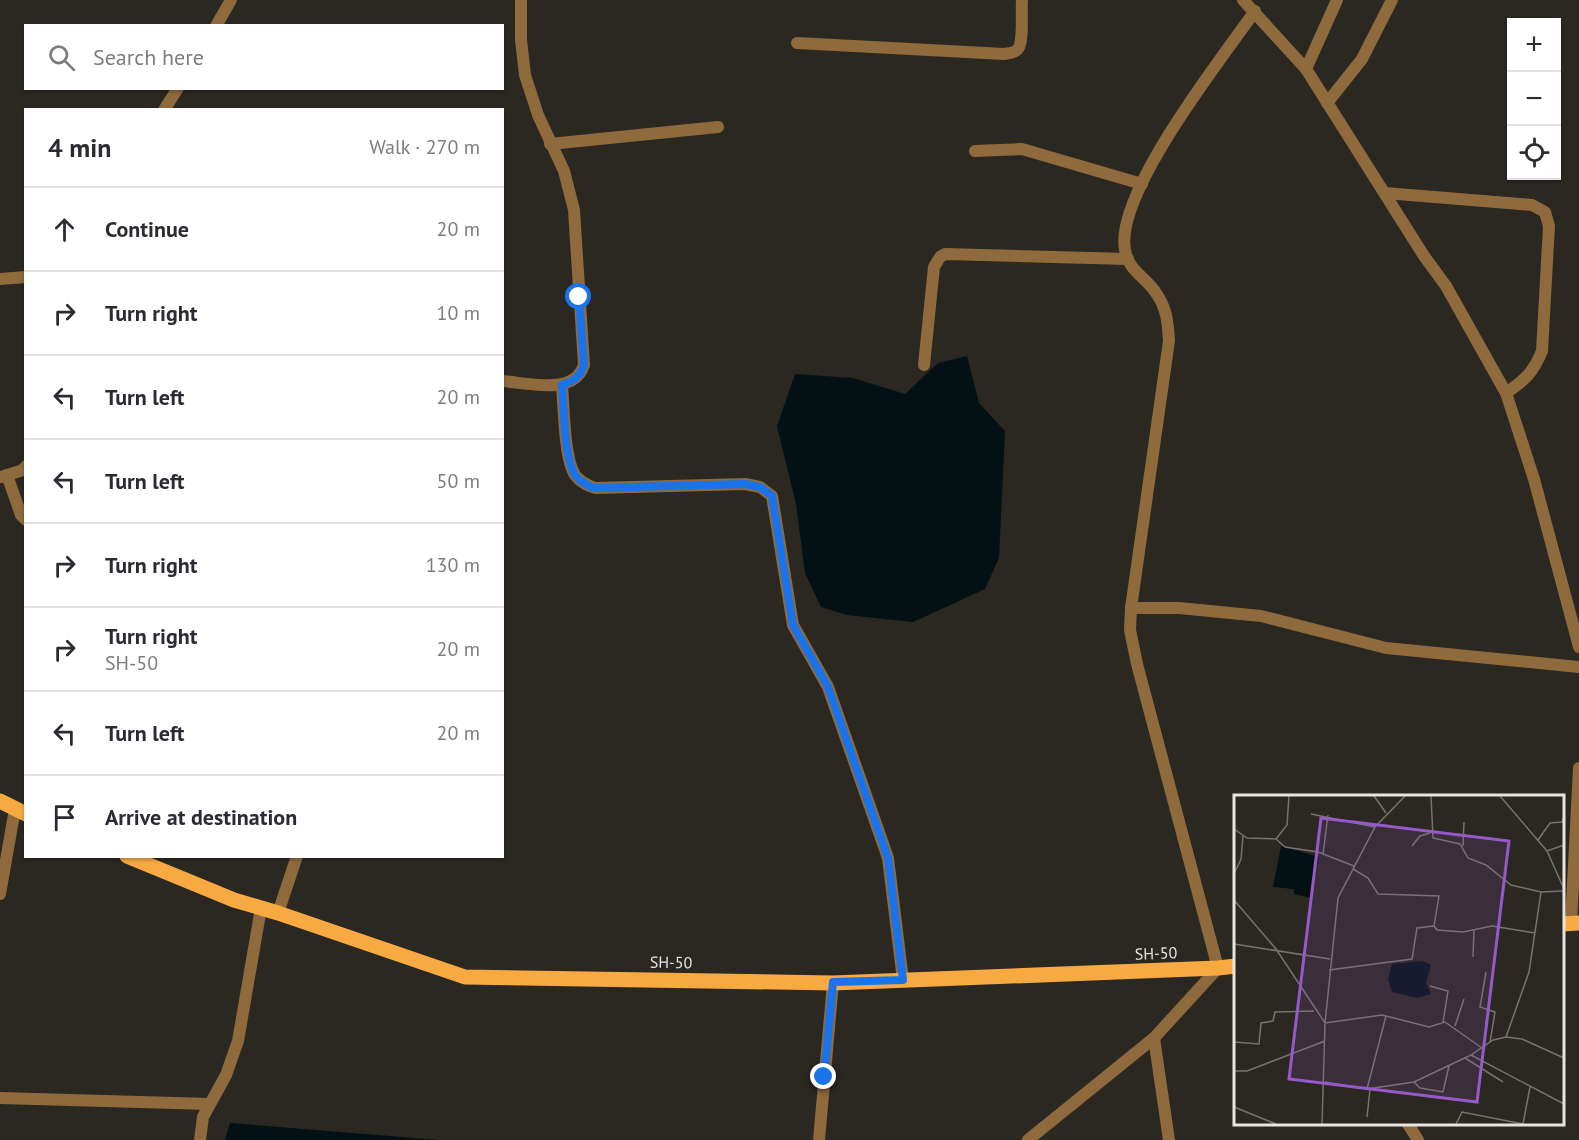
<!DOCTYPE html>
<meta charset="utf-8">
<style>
body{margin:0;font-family:"PT Sans",sans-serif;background:#f2f2f3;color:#2b2b33}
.controls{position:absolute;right:18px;top:18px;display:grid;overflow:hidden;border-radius:0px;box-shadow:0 2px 4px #0004}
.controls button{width:54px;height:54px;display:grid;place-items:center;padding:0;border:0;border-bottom:2px solid #e1e1e2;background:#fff;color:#2b2b33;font:30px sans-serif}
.stop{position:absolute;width:18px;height:18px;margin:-14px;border:4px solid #1a73e8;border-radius:50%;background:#fff}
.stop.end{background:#1a73e8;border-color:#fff;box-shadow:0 2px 6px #0008}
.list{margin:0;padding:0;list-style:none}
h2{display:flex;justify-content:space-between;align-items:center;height:78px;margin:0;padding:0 24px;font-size:26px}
h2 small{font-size:20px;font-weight:400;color:#7c7c81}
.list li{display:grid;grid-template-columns:39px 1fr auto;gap:18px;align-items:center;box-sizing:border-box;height:84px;padding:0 24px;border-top:2px solid #e1e1e2}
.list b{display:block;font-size:22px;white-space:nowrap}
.list p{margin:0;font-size:20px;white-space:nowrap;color:#7c7c81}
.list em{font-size:20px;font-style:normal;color:#7c7c81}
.icon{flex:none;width:33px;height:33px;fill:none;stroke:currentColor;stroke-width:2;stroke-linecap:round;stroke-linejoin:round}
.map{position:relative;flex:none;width:1579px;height:1140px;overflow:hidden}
.search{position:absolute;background:#fff;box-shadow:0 2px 4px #0004;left:24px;top:24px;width:480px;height:66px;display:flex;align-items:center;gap:15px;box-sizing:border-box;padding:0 21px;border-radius:0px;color:#7c7c81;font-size:22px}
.panel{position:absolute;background:#fff;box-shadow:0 2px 4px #0004;left:24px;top:108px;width:480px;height:750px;border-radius:0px}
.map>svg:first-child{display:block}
.water{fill:#031115}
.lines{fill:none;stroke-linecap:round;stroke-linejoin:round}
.street{stroke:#8f6a3d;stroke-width:12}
.primary{stroke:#f8aa42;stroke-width:15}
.route{stroke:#1a73e8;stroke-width:8}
.labels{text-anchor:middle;stroke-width:4.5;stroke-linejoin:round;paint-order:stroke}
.street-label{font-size:16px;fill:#e8e5e1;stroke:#2b2721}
.inset-road{fill:none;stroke:#77736e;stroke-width:1.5}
.view{fill:#965ac8;fill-opacity:0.15;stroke:#965ac8;stroke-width:3}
.inset-edge{fill:none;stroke:#e8e5e1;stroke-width:3}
</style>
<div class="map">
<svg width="1579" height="1140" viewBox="0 0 1579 1140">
<rect width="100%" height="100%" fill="#2b2721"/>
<g class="water">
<polygon points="967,356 979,403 1005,431 999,558 985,589 913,622 847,615 821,607 805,573 796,504 777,426 795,374 853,378 905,394 938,363"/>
<polygon points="230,1123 439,1140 225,1140"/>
</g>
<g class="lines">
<g class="street">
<polyline points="1243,0 1306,69 1424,256 1446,286 1506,393 1534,479 1579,647"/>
<polyline points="216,26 231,0"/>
<path d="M797,43L1004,54C1009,53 1015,53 1018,49C1024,41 1021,11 1022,0"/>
<polyline points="1306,69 1337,0"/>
<polyline points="1327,103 1362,59 1392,0"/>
<polyline points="164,110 178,88"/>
<polyline points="550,144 718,127"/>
<polyline points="975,151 1022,149 1142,184"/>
<path d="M1385,193L1532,205L1545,212L1549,226L1542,351C1533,373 1525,380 1506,393"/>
<polyline points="0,279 26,277"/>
<polyline points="924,365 934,267 940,257 945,254 1128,259"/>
<path d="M502,381C529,383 574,396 584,365L574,210L564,171L538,115L525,75L521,40V0"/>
<path d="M562,385C564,407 564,458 575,475C580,482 587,485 595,488L745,484L760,487L772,496L793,625L828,687L888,858L903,980"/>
<polyline points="7,475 21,515 26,520"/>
<polyline points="1,477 23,470 26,466"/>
<polyline points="1131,608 1179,608 1261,616 1386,648 1579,667"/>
<polyline points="0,894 15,809"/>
<polyline points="278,913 297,856"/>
<polyline points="1571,923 1579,768"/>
<polyline points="1154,1038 1169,1140"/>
<polyline points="0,1098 209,1104"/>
<polyline points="1408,1124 1418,1140"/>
<polyline points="200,1140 203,1117 226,1075 238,1041 261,908"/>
<polyline points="819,1140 833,983"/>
<path d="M1028,1140L1154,1038L1218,968L1137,664L1130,630L1131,608L1169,341C1168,324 1167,308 1156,293C1145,276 1129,272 1125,250C1114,194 1222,58 1255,11"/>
</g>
<g class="primary">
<polyline points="0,801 26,814"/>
<polyline points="127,856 234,900 278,913 465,977 833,983 1218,968 1236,966"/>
<polyline points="1562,924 1579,923"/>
</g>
</g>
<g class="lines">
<path class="route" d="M579,297L584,365C580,377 574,381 562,385C564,407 564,458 575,475C580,482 587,485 594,488L745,484L760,487L772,496L793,625L828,687L888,858L903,980L833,982L824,1077"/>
</g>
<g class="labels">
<g class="street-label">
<text transform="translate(1156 953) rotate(-2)" y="6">SH-50</text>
<text transform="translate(671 962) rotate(1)" y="6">SH-50</text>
</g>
</g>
<g transform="translate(1234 795)">
<rect width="330" height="330" fill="#2b2721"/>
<path d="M47,51L85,62L77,103L60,99V94L39,92ZM189,166L197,170L192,188L197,199L184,203L158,197L154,184L158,169Z" fill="#031115"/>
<path class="inset-road" d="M140,1L152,18M197,1L199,43L226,49L234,63L252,70L277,90L307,97M266,1L313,56L330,94M77,19L141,32M0,34L13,43L42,44L53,30L55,1M42,44L51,52L84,57L120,71M304,45L316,28L328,27L330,22M178,51L186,41L196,38M229,51L230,27M313,56L330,50M89,59L94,20M119,74L134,83L144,99L205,101L200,131L203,135L229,137L258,131L301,138M0,79L7,64L9,41M0,105L42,154L91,228L148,220L195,232L211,227L248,253M0,149L96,164M239,162L240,134M95,175L178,164L183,133L200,131M252,177L246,212L261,217L256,247M196,191L214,196L209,227M221,231L230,204M272,242L295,177L307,97L330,96M0,247L25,249L27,228L39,226L41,217L80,216M237,260L330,309M231,263L269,287M0,276H13L91,246M91,287L133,294L180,287L237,260L259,245L272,242L288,244L330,263M180,287L186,293L209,297L215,271M133,294L152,221M0,312L42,329M133,322L136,294M88,329L91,228L104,103L141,32L171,1M222,329L228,317L289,329M289,329L296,292"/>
<path class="view" d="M87,23L275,46L243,307L55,284Z"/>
<rect width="330" height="330" class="inset-edge"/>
</g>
</svg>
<div class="controls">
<button>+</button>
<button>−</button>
<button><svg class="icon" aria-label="locate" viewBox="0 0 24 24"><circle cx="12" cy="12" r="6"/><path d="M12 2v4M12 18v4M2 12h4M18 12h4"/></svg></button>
</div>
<div class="stop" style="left:579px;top:297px"></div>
<div class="stop end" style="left:824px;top:1077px"></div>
<div class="search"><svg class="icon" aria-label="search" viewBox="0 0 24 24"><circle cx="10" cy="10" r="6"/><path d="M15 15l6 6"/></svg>Search here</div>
<section class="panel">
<h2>4 min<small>Walk · 270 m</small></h2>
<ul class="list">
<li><svg class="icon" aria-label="ahead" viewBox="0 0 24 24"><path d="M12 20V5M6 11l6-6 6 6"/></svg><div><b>Continue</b></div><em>20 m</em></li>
<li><svg class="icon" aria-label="right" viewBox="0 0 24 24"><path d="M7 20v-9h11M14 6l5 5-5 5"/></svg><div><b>Turn right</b></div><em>10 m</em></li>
<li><svg class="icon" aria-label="left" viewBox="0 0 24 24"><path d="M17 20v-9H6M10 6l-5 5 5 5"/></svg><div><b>Turn left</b></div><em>20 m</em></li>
<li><svg class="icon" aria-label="left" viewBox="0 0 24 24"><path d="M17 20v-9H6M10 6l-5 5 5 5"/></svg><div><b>Turn left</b></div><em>50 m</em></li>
<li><svg class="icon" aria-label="right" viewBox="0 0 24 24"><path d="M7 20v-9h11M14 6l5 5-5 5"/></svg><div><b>Turn right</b></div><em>130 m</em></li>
<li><svg class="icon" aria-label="right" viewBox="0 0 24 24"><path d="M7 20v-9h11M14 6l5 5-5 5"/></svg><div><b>Turn right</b><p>SH-50</p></div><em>20 m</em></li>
<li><svg class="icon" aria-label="left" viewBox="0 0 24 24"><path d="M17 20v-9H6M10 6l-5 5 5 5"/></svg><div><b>Turn left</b></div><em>20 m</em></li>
<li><svg class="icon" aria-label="arrive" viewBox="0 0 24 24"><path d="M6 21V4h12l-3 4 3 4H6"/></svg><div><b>Arrive at destination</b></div></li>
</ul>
</section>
</div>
